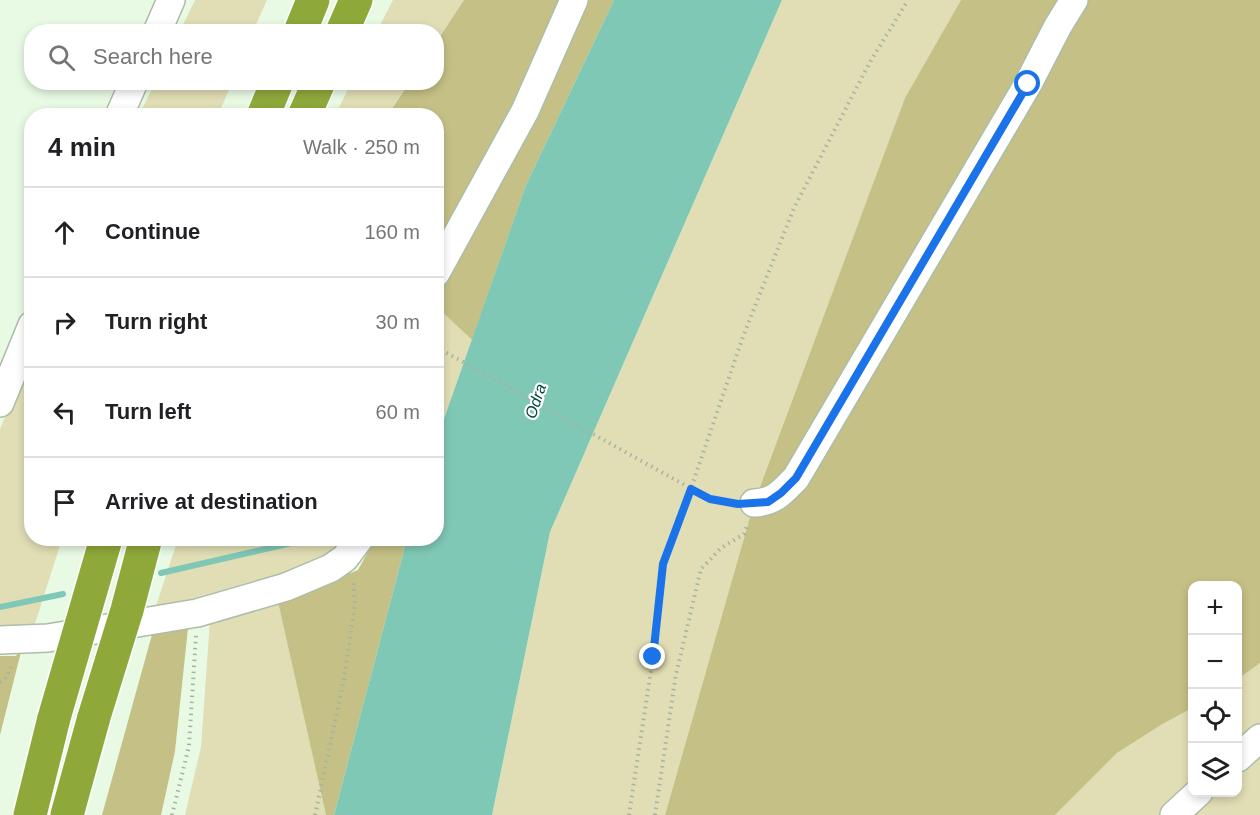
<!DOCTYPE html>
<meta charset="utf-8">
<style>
body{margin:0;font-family:Arial,sans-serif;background:#f6f6f6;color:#202124}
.controls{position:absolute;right:18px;bottom:18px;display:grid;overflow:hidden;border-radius:12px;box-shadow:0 3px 9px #0003}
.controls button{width:54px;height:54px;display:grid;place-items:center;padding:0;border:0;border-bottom:2px solid #e0e0e0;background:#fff;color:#202124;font:30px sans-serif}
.stop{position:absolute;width:18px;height:18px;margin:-14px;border:4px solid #1a73e8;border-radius:50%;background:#fff}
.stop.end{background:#1a73e8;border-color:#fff;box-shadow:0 2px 6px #0008}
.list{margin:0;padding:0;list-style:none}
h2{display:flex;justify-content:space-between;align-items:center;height:78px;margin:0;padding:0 24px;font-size:26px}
h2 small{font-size:20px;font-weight:400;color:#757577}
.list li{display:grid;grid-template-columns:39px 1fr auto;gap:18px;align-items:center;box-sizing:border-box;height:90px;padding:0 24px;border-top:2px solid #e0e0e0}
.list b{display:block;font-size:22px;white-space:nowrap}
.list em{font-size:20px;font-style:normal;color:#757577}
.icon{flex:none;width:33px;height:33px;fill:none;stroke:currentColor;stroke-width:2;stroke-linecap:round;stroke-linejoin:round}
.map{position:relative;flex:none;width:1260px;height:815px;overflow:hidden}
.search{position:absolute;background:#fff;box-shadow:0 3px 9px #0003;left:24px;top:24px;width:420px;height:66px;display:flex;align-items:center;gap:15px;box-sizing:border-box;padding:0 21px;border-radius:24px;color:#757577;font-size:22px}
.panel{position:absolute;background:#fff;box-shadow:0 3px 9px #0003;left:24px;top:108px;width:420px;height:438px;border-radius:24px}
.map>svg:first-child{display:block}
.green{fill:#e1deb5}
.forest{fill:#c5c085}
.water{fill:#7fc8b6}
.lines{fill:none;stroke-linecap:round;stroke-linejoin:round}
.stream{stroke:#7fc8b6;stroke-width:6}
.minor-casing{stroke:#acbda9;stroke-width:30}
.highway-casing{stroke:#fff;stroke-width:36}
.path{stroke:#a5b3a2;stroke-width:4;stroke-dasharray:1.5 4.5;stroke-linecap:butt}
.minor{stroke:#fff;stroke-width:27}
.highway{stroke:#8ea93a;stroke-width:33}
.highway-bridge-casing{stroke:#fff;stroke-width:36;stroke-linecap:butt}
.highway-bridge{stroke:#8ea93a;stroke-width:33}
.route{stroke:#1a73e8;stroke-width:8}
.labels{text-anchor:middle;stroke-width:4.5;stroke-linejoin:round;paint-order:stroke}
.water-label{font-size:16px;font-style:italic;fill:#01463a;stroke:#fff}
</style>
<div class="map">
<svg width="1260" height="815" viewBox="0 0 1260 815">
<rect width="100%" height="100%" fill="#e8fae4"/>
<g class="green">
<polygon points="195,0 267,0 253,31 180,31"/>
<polygon points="393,0 464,0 437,41 436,32 377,31"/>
<polygon points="782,0 961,0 905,99 754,503 665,815 492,815 550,532"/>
<polygon points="155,83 155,82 232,83 218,115 139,115"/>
<polygon points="351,83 409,83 387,115 335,116"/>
<polygon points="437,307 472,340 437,439"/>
<polygon points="31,355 32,538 62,539 33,630 0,630 0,429"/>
<polygon points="178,539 341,539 340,549 289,571 155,609"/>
<polygon points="278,602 326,815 185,815 201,747 210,620"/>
<polygon points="1260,663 1260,815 1055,815 1117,753 1161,725 1192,708 1192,792 1238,792 1238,679"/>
</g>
<g class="forest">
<polygon points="464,0 614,0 526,185 472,340 437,307 436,116 387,116 409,83 436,82 437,41"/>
<polygon points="961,0 1260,0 1260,663 1238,679 1238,586 1192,586 1192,708 1161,725 1117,753 1055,815 665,815 754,503 905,98"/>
<polygon points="375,539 407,539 334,815 326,815 278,602 358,570"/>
<polygon points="188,628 175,751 161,815 102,815 153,631"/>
<polygon points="24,640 0,735 0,656 16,656"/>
</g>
<polygon class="water" points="614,0 782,0 550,532 492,815 334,815 407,539 436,538 437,439 526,185"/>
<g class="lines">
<g class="stream">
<polyline points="161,573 313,538"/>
<polyline points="0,607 63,594"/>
</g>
<g class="minor-casing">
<g id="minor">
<polyline points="157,32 171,0"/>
<polyline points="119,116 134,82"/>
<polyline points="436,273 525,111 574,0"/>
<polyline points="0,403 32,325"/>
<path d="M754,503C775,502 782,492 796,478L1028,84L1058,26L1074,0"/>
<polyline points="0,640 48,638 197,613 286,587 331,568 345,558 360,538"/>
<polyline points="1238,758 1260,738"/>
<polyline points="1174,815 1199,792"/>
</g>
</g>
<g class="highway-casing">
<g id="highway">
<polyline points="300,32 313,0"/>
<polyline points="342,32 356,0"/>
<polyline points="263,116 277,82"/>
<polyline points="304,116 319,82"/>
<polyline points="30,815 54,718"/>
<polyline points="67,815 94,717"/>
</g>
</g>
<g class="path">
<polyline points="436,347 710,499 732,502"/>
<polyline points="0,682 5,679 13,663"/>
<polyline points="172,815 189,746 196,635"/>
<polyline points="315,815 344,679 355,603 353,581"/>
<polyline points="629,815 653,657 663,564 691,488 744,334 794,208 870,62 908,0"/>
<polyline points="655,815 676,674 701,569 721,548 744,534 748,523"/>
</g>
<use href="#minor" class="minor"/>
<use href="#highway" class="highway"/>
<g class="highway-bridge-casing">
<g id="highway-bridge">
<polyline points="94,717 127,610 146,538"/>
<polyline points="54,718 106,539"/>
</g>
</g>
<use href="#highway-bridge" class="highway-bridge"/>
</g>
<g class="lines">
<polyline class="route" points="653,657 663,564 691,489 710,499 738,504 768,502 781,493 796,478 1028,84"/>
</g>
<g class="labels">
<g class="water-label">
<text transform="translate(535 401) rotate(-71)" y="6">Odra</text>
</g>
</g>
</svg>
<div class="controls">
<button>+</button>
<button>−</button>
<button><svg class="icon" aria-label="locate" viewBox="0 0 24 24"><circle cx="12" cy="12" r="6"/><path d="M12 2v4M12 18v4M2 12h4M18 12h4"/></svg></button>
<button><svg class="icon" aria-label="layers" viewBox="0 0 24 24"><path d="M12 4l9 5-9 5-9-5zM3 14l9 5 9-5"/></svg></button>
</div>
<div class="stop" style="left:1028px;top:84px"></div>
<div class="stop end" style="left:653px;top:657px"></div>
<div class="search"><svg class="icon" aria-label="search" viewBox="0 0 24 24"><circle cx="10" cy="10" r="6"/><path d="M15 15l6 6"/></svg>Search here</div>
<section class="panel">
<h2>4 min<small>Walk · 250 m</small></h2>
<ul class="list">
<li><svg class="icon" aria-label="ahead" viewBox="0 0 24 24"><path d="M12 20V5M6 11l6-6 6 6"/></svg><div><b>Continue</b></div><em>160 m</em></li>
<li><svg class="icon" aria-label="right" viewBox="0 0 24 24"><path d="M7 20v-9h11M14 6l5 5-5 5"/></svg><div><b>Turn right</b></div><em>30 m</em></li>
<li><svg class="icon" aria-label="left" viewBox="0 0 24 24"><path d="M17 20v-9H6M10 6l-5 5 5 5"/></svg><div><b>Turn left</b></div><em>60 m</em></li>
<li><svg class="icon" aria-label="arrive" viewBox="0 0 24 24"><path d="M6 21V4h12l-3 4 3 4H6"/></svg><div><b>Arrive at destination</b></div></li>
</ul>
</section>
</div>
